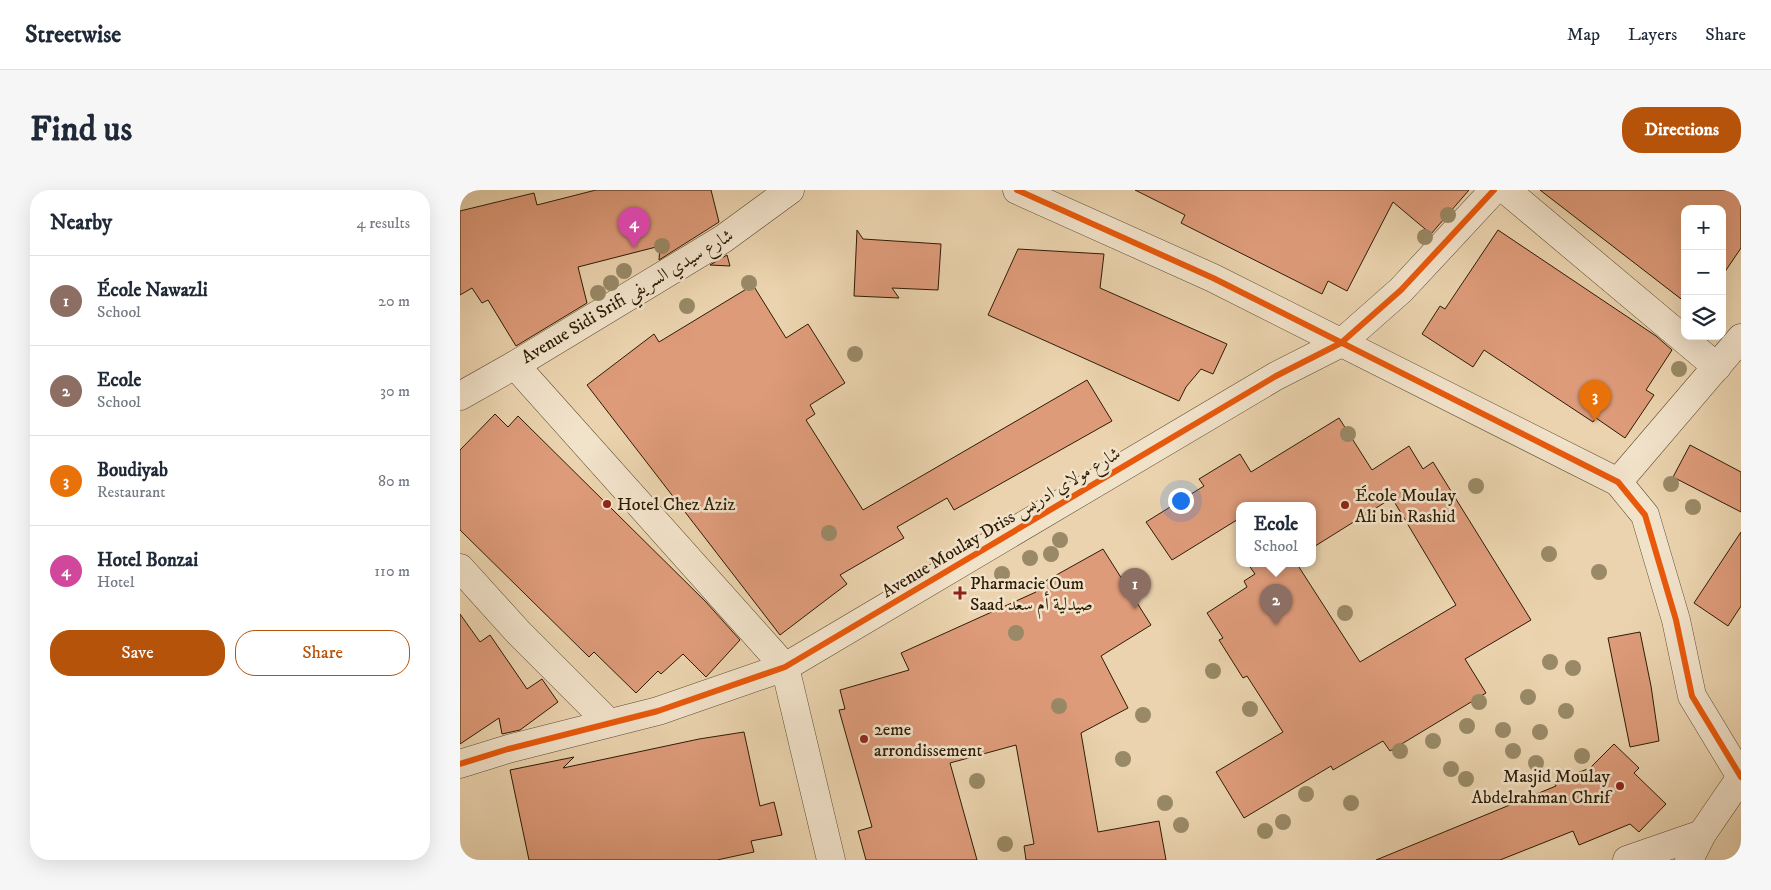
<!DOCTYPE html>
<meta charset="utf-8">
<style>
body{margin:0;font-family:"IM FELL DW Pica",Amiri,serif;background:#f6f6f7;color:#1f2937}
.controls{position:absolute;right:15px;top:15px;display:grid;overflow:hidden;border-radius:10px;box-shadow:0 5px 20px #0002}
.controls button{width:45px;height:45px;display:grid;place-items:center;padding:0;border:0;border-bottom:1px solid #e0e1e3;background:#fff;color:#1f2937;font:25px sans-serif}
.you{position:absolute;left:720px;top:310px;width:18px;height:18px;margin:-12px;border:4px solid #fff;border-radius:50%;background:#1a73e8;box-shadow:0 0 0 8px #1a73e833}
.badge{display:grid;place-items:center;width:32px;height:32px;border-radius:50%;background:#b45309;color:#fff;font-size:16px;font-weight:700}
.pin{position:absolute;translate:-50% -41px;filter:drop-shadow(0 1px 2px #0008)}
.pin::after{content:'';position:absolute;top:26px;width:18px;height:15px;background:inherit;clip-path:polygon(0 0,100% 0,50% 100%)}
.popup{position:absolute;left:776px;top:312px;width:80px;height:65px;box-sizing:border-box;display:grid;place-content:center;border-radius:10px;background:#fff;filter:drop-shadow(0 1px 4px #0005);font-size:16px;white-space:nowrap;color:#747a83}
.popup b{font-size:19px;color:#1f2937}
.popup::after{content:'';position:absolute;left:50%;top:100%;margin-left:-10px;border:10px solid transparent;border-top-color:#fff}
.list{margin:0;padding:0;list-style:none}
h2{display:flex;justify-content:space-between;align-items:center;height:65px;margin:0;padding:0 20px;font-size:21px}
h2 small{font-size:16px;font-weight:400;color:#747a83}
.list li{display:grid;grid-template-columns:32px 1fr auto;gap:15px;align-items:center;box-sizing:border-box;height:90px;padding:0 20px;border-top:1px solid #e0e1e3}
.list b{display:block;font-size:19px;white-space:nowrap}
.list p{margin:0;font-size:16px;white-space:nowrap;color:#747a83}
.list em{font-size:16px;font-style:normal;color:#747a83}
.actions{display:flex;gap:10px;padding:15px 20px}
.actions a{flex:1;padding:11px 0;border:1px solid #b45309;border-radius:20px;text-align:center;font-size:18px;color:#b45309}
.actions .main{background:#b45309;color:#fff}
.icon{flex:none;width:28px;height:28px;fill:none;stroke:currentColor;stroke-width:2;stroke-linecap:round;stroke-linejoin:round}
.map{position:relative;flex:none;width:1281px;height:670px;overflow:hidden;border-radius:20px}
header{display:flex;align-items:center;gap:30px;box-sizing:border-box;height:70px;padding:0 25px;background:#fff;border-bottom:1px solid #e0e1e3}
header strong{font-size:24px}
nav{display:flex;gap:28px;margin-inline-start:auto;font-size:18px}
.intro{display:flex;align-items:center;justify-content:space-between;box-sizing:border-box;height:120px;padding:0 30px}
h1{margin:0;font-size:35px}
.button{padding:12px 22px;border-radius:20px;background:#b45309;color:#fff;font-size:18px;font-weight:700}
main{display:flex;gap:30px;padding:0 30px}
aside{flex:1;background:#fff;border-radius:20px;box-shadow:0 5px 20px #0002}
.map>svg:first-child{display:block}
.building{fill:#de9b7a;stroke:#2d1c03}
.lines{fill:none;stroke-linecap:round;stroke-linejoin:round}
.minor-casing{stroke:#5c4a2e;stroke-width:29}
.minor{stroke:#f1e2ca;stroke-width:28}
.cycleway-casing{stroke:#f1e2ca;stroke-width:9}
.cycleway{stroke:#e8590c;stroke-width:6}
.tree{fill:#998966}
.poi-dot{fill:#8f2418;stroke:#f1e2ca;stroke-width:2}
.labels{text-anchor:middle;stroke-width:5;stroke-linejoin:round;paint-order:stroke}
.street-label{font-size:18px;fill:#2d1c03;stroke:#f1e2ca}
.poi-label{font-size:18px;fill:#2d1c03;stroke:#f1e2ca;text-anchor:start}
</style>
<header>
<strong>Streetwise</strong>
<nav><a>Map</a><a>Layers</a><a>Share</a></nav>
</header>
<div class="intro"><h1>Find us</h1><a class="button">Directions</a></div>
<main>
<aside>
<h2>Nearby<small>4 results</small></h2>
<ul class="list">
<li><span class="badge" style="background:#8d6e63">1</span><div><b>École Nawazli</b><p>School</p></div><em>20 m</em></li>
<li><span class="badge" style="background:#8d6e63">2</span><div><b>Ecole</b><p>School</p></div><em>30 m</em></li>
<li><span class="badge" style="background:#e8710a">3</span><div><b>Boudiyab</b><p>Restaurant</p></div><em>80 m</em></li>
<li><span class="badge" style="background:#d1479c">4</span><div><b>Hotel Bonzai</b><p>Hotel</p></div><em>110 m</em></li>
</ul>
<div class="actions"><a class="main">Save</a><a>Share</a></div>
</aside>
<div class="map">
<svg width="1281" height="670" viewBox="0 0 1281 670">
<rect width="100%" height="100%" fill="#ead3ae"/>
<filter id="stains"><feTurbulence type="fractalNoise" baseFrequency=".004" numOctaves="4"/><feColorMatrix values="0 0 0 0 .2 0 0 0 0 .09 0 0 0 0 .02 0 0 0 .5 -.17"/></filter>
<radialGradient id="worn" r=".72"><stop offset=".6" stop-color="#630" stop-opacity="0"/><stop offset="1" stop-color="#630" stop-opacity=".3"/></radialGradient>
<g class="building">
<polygon points="136,0 251,0 259,32 199,70 200,56 118,77 127,113 56,156 28,110 22,113 12,98 0,105 0,21 74,3 77,15"/>
<polygon points="675,0 1009,0 971,44 933,12 887,101 868,91 862,104 721,33 725,25"/>
<polygon points="1080,0 1281,0 1281,58 1262,86 1262,19 1225,19 1225,112"/>
<polygon points="397,40 403,49 481,54 478,100 432,98 439,108 394,106"/>
<polygon points="1038,40 1196,146 1212,160 1186,200 1194,205 1165,248 1136,228 1133,232 1024,160 1013,177 962,144 980,116 985,119"/>
<polygon points="558,59 644,64 640,98 767,154 753,184 741,179 726,197 719,211 528,125"/>
<polygon points="267,65 270,76 250,75"/>
<polygon points="293,95 326,148 348,134 385,193 350,215 355,224 346,230 403,320 627,190 652,231 494,320 487,308 437,337 444,348 380,385 387,394 320,445 127,195 194,144 199,152"/>
<polygon points="35,224 48,237 58,226 246,412 280,450 246,487 223,464 201,484 198,481 176,503 134,462 129,467 0,340 0,260"/>
<polygon points="879,228 912,280 949,256 963,279 973,272 1071,430 1005,469 1026,503 930,561 923,551 873,580 871,576 784,628 756,582 823,542 787,486 783,488 759,450 763,448 747,423 787,397 784,391 795,384 788,374 837,374 900,472 996,415 932,308 852,358 852,316 780,316 780,328 712,370 686,332 744,296 739,289 780,264 791,282"/>
<polygon points="1230,255 1281,282 1281,322 1213,287"/>
<polygon points="1281,342 1281,416 1268,436 1234,413"/>
<polygon points="643,359 691,435 641,466 668,518 621,543 638,642 699,631 706,670 566,670 564,656 574,654 556,555 490,573 517,670 406,670 398,641 412,637 379,520 385,519 380,500 449,480 441,463 576,402 573,398"/>
<polygon points="0,424 20,452 30,445 67,499 82,489 98,512 60,540 42,544 39,528 0,554"/>
<polygon points="1180,442 1191,496 1199,551 1170,557 1148,448"/>
<polygon points="284,542 300,616 314,612 322,645 291,651 294,662 257,670 69,670 50,580 114,567 103,578 239,549"/>
<polygon points="1154,554 1179,578 1174,583 1206,614 1179,642 1170,634 1119,655 1113,641 1040,670 916,670 1096,596 1094,592 1130,578"/>
</g>
<g class="lines">
<g class="minor-casing">
<g id="minor">
<polyline points="557,0 753,88 1158,292 1185,325 1216,430 1232,506 1281,587"/>
<polyline points="1046,0 1257,177"/>
<polyline points="55,175 325,477 371,670"/>
<polyline points="0,206 55,175 263,49 330,0"/>
<polyline points="1158,292 1281,148"/>
<polyline points="0,378 58,442 149,533"/>
<polyline points="0,574 48,559 198,521 325,477 816,186 881,153 941,100 1034,0"/>
<polyline points="1167,670 1242,644"/>
<polyline points="1229,670 1242,644 1281,587"/>
</g>
</g>
<use href="#minor" class="minor"/>
<g class="cycleway-casing">
<g id="cycleway">
<polyline points="557,0 753,88 1158,292 1185,325 1216,430 1232,506 1281,587"/>
<polyline points="0,574 48,559 198,521 325,477 816,186 881,153 941,100 1034,0"/>
</g>
</g>
<use href="#cycleway" class="cycleway"/>
</g>
<g class="tree">
<circle cx="988" cy="25" r="8"/>
<circle cx="965" cy="47" r="8"/>
<circle cx="202" cy="56" r="8"/>
<circle cx="164" cy="81" r="8"/>
<circle cx="151" cy="93" r="8"/>
<circle cx="289" cy="93" r="8"/>
<circle cx="138" cy="103" r="8"/>
<circle cx="227" cy="116" r="8"/>
<circle cx="395" cy="164" r="8"/>
<circle cx="1219" cy="179" r="8"/>
<circle cx="888" cy="244" r="8"/>
<circle cx="1211" cy="294" r="8"/>
<circle cx="1016" cy="296" r="8"/>
<circle cx="1233" cy="317" r="8"/>
<circle cx="369" cy="343" r="8"/>
<circle cx="600" cy="350" r="8"/>
<circle cx="591" cy="364" r="8"/>
<circle cx="1089" cy="364" r="8"/>
<circle cx="570" cy="368" r="8"/>
<circle cx="1139" cy="382" r="8"/>
<circle cx="542" cy="384" r="8"/>
<circle cx="885" cy="423" r="8"/>
<circle cx="556" cy="443" r="8"/>
<circle cx="1090" cy="472" r="8"/>
<circle cx="1113" cy="478" r="8"/>
<circle cx="753" cy="481" r="8"/>
<circle cx="1068" cy="507" r="8"/>
<circle cx="1019" cy="512" r="8"/>
<circle cx="599" cy="516" r="8"/>
<circle cx="790" cy="519" r="8"/>
<circle cx="1106" cy="521" r="8"/>
<circle cx="683" cy="525" r="8"/>
<circle cx="1007" cy="536" r="8"/>
<circle cx="1043" cy="540" r="8"/>
<circle cx="1080" cy="542" r="8"/>
<circle cx="973" cy="551" r="8"/>
<circle cx="940" cy="561" r="8"/>
<circle cx="1053" cy="561" r="8"/>
<circle cx="1122" cy="566" r="8"/>
<circle cx="663" cy="569" r="8"/>
<circle cx="1076" cy="573" r="8"/>
<circle cx="991" cy="579" r="8"/>
<circle cx="1006" cy="589" r="8"/>
<circle cx="517" cy="591" r="8"/>
<circle cx="846" cy="604" r="8"/>
<circle cx="705" cy="613" r="8"/>
<circle cx="891" cy="613" r="8"/>
<circle cx="823" cy="632" r="8"/>
<circle cx="721" cy="635" r="8"/>
<circle cx="805" cy="641" r="8"/>
<circle cx="545" cy="654" r="8"/>
</g>
<g class="poi-dot">
<circle cx="147" cy="314" r="5"/>
<circle cx="885" cy="315" r="5"/>
<path d="M497.5 395.5h5v5h5v5h-5v5h-5v-5h-5v-5h5z"/>
<circle cx="404" cy="549" r="5"/>
<circle cx="1160" cy="596" r="5"/>
</g>
<g class="labels">
<g class="street-label">
<text transform="translate(167 106) rotate(-31)" y="6">Avenue Sidi Srifi شارع سيدي السريفي</text>
<text transform="translate(541 332) rotate(-31)" y="6">Avenue Moulay Driss شارع مولاي ادريس</text>
</g>
<g class="poi-label">
<text x="895" y="311">École Moulay<tspan x="895" dy="21">Ali bin Rashid</tspan></text>
<text x="157" y="320">Hotel Chez Aziz</text>
<text x="510" y="399">Pharmacie Oum<tspan x="510" dy="21">Saad صيدلية أم سعد</tspan></text>
<text x="414" y="545">2eme<tspan x="414" dy="21">arrondissement</tspan></text>
<text x="1150" y="592" text-anchor="end">Masjid Moulay<tspan x="1150" dy="21">Abdelrahman Chrif</tspan></text>
</g>
</g>
<rect width="100%" height="100%" filter="url(#stains)"/>
<rect width="100%" height="100%" fill="url(#worn)"/>
</svg>
<div class="controls">
<button>+</button>
<button>−</button>
<button><svg class="icon" aria-label="layers" viewBox="0 0 24 24"><path d="M12 4l9 5-9 5-9-5zM3 14l9 5 9-5"/></svg></button>
</div>
<div class="you"></div>
<div class="pin badge" style="left:675px;top:419px;background:#8d6e63">1</div>
<div class="pin badge" style="left:816px;top:435px;background:#8d6e63">2</div>
<div class="popup"><b>Ecole</b>School</div>
<div class="pin badge" style="left:1135px;top:231px;background:#e8710a">3</div>
<div class="pin badge" style="left:174px;top:58px;background:#d1479c">4</div>
</div>
</main>
